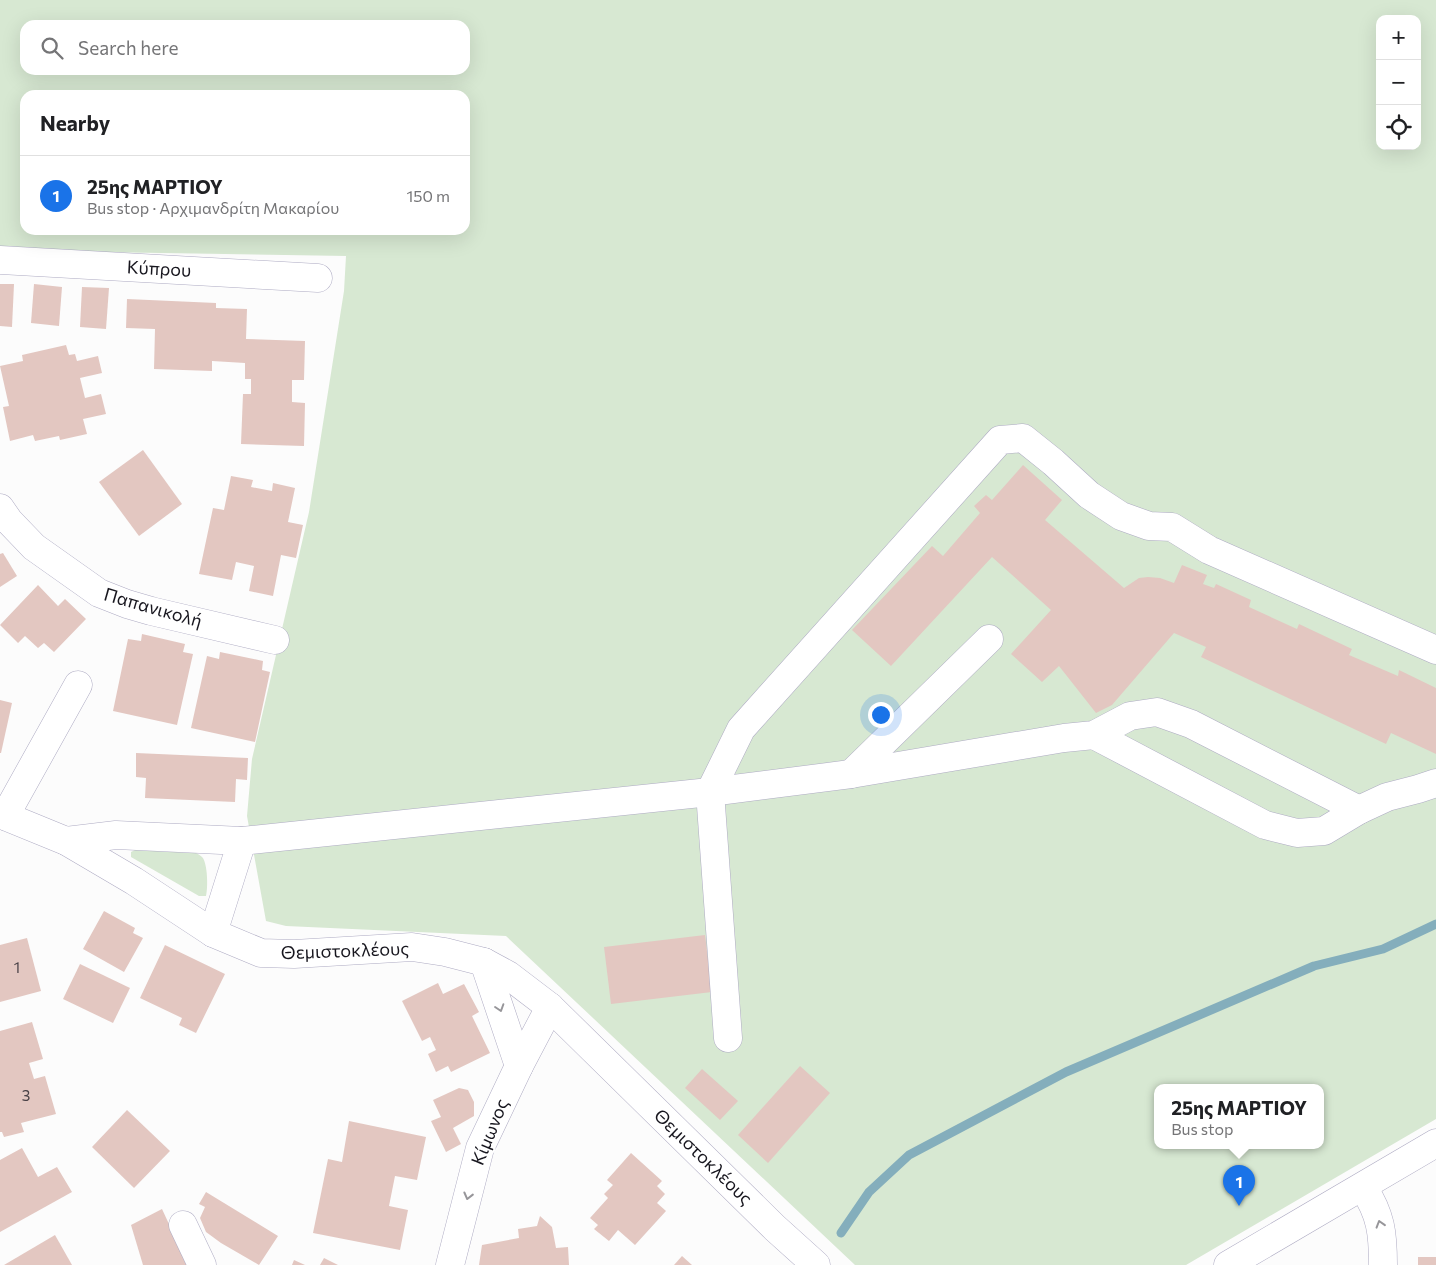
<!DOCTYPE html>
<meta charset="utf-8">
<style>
body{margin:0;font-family:Commissioner,sans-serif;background:#f6f6f6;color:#202124}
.controls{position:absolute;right:15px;top:15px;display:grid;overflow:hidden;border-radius:10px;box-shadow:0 5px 20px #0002}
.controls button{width:45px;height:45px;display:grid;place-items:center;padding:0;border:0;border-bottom:1px solid #e0e0e0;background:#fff;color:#202124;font:25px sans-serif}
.you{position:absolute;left:880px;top:714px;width:18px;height:18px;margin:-12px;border:4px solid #fff;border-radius:50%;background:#1a73e8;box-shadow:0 0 0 8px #1a73e833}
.badge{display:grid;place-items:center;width:32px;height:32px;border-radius:50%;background:#1a73e8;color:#fff;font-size:16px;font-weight:700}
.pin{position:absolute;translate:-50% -41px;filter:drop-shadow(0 1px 2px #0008)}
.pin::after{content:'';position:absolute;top:26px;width:18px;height:15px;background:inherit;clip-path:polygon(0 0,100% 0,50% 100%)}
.popup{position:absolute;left:1154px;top:1084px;width:170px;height:65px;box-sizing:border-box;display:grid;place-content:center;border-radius:10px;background:#fff;filter:drop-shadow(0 1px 4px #0005);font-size:16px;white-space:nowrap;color:#757577}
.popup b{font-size:19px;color:#202124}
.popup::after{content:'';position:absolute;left:50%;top:100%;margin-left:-10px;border:10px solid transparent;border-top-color:#fff}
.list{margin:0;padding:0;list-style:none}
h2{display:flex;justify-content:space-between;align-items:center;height:65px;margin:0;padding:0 20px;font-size:21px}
h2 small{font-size:16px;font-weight:400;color:#757577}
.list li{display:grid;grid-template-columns:32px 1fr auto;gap:15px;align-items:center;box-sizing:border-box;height:80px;padding:0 20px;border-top:1px solid #e0e0e0}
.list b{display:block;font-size:19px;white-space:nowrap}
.list p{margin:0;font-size:16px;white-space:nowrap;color:#757577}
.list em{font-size:16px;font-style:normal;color:#757577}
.icon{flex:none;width:28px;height:28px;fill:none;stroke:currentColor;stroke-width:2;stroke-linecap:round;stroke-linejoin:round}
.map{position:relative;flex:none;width:1436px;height:1265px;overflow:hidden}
.search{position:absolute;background:#fff;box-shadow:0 5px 20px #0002;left:20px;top:20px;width:450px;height:55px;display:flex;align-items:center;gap:12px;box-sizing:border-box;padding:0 18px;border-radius:15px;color:#757577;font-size:19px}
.panel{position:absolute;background:#fff;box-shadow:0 5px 20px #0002;left:20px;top:90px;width:450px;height:145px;border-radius:15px}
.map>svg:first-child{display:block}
.green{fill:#d7e8d2;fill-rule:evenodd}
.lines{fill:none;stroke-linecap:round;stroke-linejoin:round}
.stream{stroke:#84aebc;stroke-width:9}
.building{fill:#e3c7c1}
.minor-casing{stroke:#aeabc3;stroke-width:29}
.minor{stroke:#fff;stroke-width:28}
.oneway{stroke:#97969a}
.labels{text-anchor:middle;stroke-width:4.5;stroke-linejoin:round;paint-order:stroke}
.number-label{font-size:15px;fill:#4a4247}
.street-label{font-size:18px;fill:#17161e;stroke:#fff}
</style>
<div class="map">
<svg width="1436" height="1265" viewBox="0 0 1436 1265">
<rect width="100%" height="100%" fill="#fcfcfc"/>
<g class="green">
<path d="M0,0H1436V1119L1186,1265H855L506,936L286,926L266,921L247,816L252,759L309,512L344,291L346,256L35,251L0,246ZM1380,19H1417V146H1380ZM25,25H465V70H25ZM25,95H465V230H25ZM1158,1087H1320V1145H1158Z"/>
<path d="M135,850L196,853C197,853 201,856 202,857C208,863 208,889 206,896H199L131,857V852Z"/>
</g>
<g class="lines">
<polyline class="stream" points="841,1233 869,1192 909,1155 1066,1072 1314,966 1383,949 1436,924"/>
</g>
<g class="building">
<polygon points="0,284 14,284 12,327 0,326"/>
<polygon points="34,284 62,287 59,326 31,323"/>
<polygon points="82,287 109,288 106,329 80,327"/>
<polygon points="127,299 216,303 216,308 247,309 246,339 305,341 304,380 292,380 292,402 305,403 304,446 241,444 243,394 251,394 251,379 245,379 245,363 212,361 212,371 154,369 155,329 126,328"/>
<polygon points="66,345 69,355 75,354 77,361 98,356 102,373 80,378 85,398 101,394 106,414 83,419 87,434 60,440 59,436 35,441 33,435 10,441 3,407 9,406 0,366 23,361 22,355"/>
<polygon points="143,450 182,504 139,536 99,482"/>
<polygon points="1023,465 1062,500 1045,520 1124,588 1139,578 1148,577 1160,578 1174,583 1182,565 1207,575 1203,584 1214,588 1216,584 1251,600 1249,607 1297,629 1299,624 1352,649 1349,655 1398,676 1399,670 1436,688 1436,754 1391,733 1386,744 1201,657 1206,647 1174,633 1112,705 1096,713 1059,666 1042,682 1011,654 1051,610 992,557 891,666 852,630 932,546 943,556 980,513 974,506 986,495 992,500"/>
<polygon points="231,476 253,480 251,487 272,491 273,483 295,488 288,522 303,525 296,558 281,555 273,596 249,591 254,566 236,562 232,580 199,574 213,508 224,510"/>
<polygon points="3,553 17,576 0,587 0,554"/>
<polygon points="38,585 58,606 65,599 86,619 54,652 44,643 38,648 25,636 18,643 0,625"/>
<polygon points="142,634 185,644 183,652 193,654 177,725 113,711 128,639 141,641"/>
<polygon points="220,652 263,661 262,670 270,672 255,742 191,728 207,656 219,659"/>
<polygon points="0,700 12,703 1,753 0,753"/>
<polygon points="136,753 248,758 247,780 236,779 235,802 145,798 146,778 136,777"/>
<polygon points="104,911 135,928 133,933 143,938 124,972 83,949"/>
<polygon points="705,935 712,992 611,1004 604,947"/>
<polygon points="27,938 41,991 0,1002 0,945"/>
<polygon points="165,945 225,974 196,1033 179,1025 182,1018 140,998"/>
<polygon points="80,964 130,988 113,1023 63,999"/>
<polygon points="438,983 443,994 464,984 479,1012 472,1016 490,1053 451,1072 448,1066 436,1072 428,1054 436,1050 430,1037 422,1041 402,1001"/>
<polygon points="32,1022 43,1059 29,1063 34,1079 45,1076 56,1114 21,1123 24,1132 4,1137 2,1132 0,1132 0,1031"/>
<polygon points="800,1066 830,1093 768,1163 738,1135"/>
<polygon points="702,1069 738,1101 720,1120 685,1088"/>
<polygon points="459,1088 468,1090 474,1102 474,1116 453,1128 461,1144 446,1152 431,1121 441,1117 433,1100"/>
<polygon points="127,1110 170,1151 134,1188 92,1147"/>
<polygon points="349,1121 426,1137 417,1180 395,1176 389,1206 408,1210 400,1250 313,1233 328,1159 342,1162"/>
<polygon points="22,1148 38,1177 57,1167 72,1192 0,1232 0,1160"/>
<polygon points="631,1153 662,1181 657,1186 665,1194 657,1203 666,1211 635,1245 618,1230 609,1241 594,1229 598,1225 590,1218 608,1198 604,1194 613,1185 607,1180"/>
<polygon points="206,1192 278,1236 259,1265 221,1243 206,1232 200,1218 205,1207 199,1204"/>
<polygon points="162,1209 188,1265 143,1265 131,1225"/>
<polygon points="540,1216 552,1227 556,1248 568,1247 569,1265 479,1265 482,1245 519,1238 518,1229 537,1226"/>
<polygon points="55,1235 72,1265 4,1265"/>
<polygon points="682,1256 692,1265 674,1265"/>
<rect x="1418" y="1257" width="18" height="8"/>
<polygon points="324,1258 338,1265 320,1265"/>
<polygon points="294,1260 305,1265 292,1265"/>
</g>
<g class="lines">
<g class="minor-casing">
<g id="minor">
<polyline points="0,260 318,278"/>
<polyline points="0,508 9,521 34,547 99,593 127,604 151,611 275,640"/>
<polyline points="1094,735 1265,825 1297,833 1324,831 1359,810 1387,797 1418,789 1436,783"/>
<polyline points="851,774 989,639"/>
<polyline points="0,814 66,841 134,881 213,933 261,953 294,954 412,947 445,952 484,962 508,975 550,1007 775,1228 816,1265"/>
<polyline points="5,816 78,685"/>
<polyline points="66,841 116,835 242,841 213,933"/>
<polyline points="242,841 710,792 851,774 1064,738 1094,735 1130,716 1157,712 1191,724 1359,810"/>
<polyline points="484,962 519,1066"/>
<polyline points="728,1038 710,792 741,729 1000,440 1023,438 1053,462 1089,495 1121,516 1149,526 1172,527 1209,550 1436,650"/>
<path d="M1363,1187C1381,1215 1383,1233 1383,1265"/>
<polyline points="183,1225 202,1265"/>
<polyline points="450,1265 480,1148 519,1066 550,1007"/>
<polyline points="1228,1265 1436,1143"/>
</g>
</g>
<use href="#minor" class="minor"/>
</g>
<defs><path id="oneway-chevron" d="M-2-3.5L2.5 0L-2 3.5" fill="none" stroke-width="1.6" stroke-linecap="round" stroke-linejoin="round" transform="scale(1.25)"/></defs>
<g class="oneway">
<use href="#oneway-chevron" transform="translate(500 1008) rotate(72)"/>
<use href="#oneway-chevron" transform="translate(468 1196) rotate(104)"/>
<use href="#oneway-chevron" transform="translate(1380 1224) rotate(-107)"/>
</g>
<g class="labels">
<g class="number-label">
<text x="17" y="973">1</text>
<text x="26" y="1101">3</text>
</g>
<g class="street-label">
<text transform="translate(159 269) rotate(3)" y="6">Κύπρου</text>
<text transform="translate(153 608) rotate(16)" y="6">Παπανικολή</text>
<text transform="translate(345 951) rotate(-2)" y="6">Θεμιστοκλέους</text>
<text transform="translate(490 1132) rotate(-68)" y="6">Κίμωνος</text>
<text transform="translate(703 1157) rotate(44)" y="6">Θεμιστοκλέους</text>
</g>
</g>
</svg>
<div class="controls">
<button>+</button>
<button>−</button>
<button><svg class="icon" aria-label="locate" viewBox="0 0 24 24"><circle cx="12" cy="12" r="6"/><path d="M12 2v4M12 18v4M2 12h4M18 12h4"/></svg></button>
</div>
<div class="you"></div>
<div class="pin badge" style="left:1239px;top:1206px">1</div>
<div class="popup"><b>25ης ΜΑΡΤΙΟΥ</b>Bus stop</div>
<div class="search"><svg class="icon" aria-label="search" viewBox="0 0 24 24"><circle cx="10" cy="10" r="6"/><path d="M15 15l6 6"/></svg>Search here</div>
<section class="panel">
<h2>Nearby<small></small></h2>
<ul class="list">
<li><span class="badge">1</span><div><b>25ης ΜΑΡΤΙΟΥ</b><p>Bus stop · Αρχιμανδρίτη Μακαρίου</p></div><em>150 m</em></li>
</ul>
</section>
</div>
